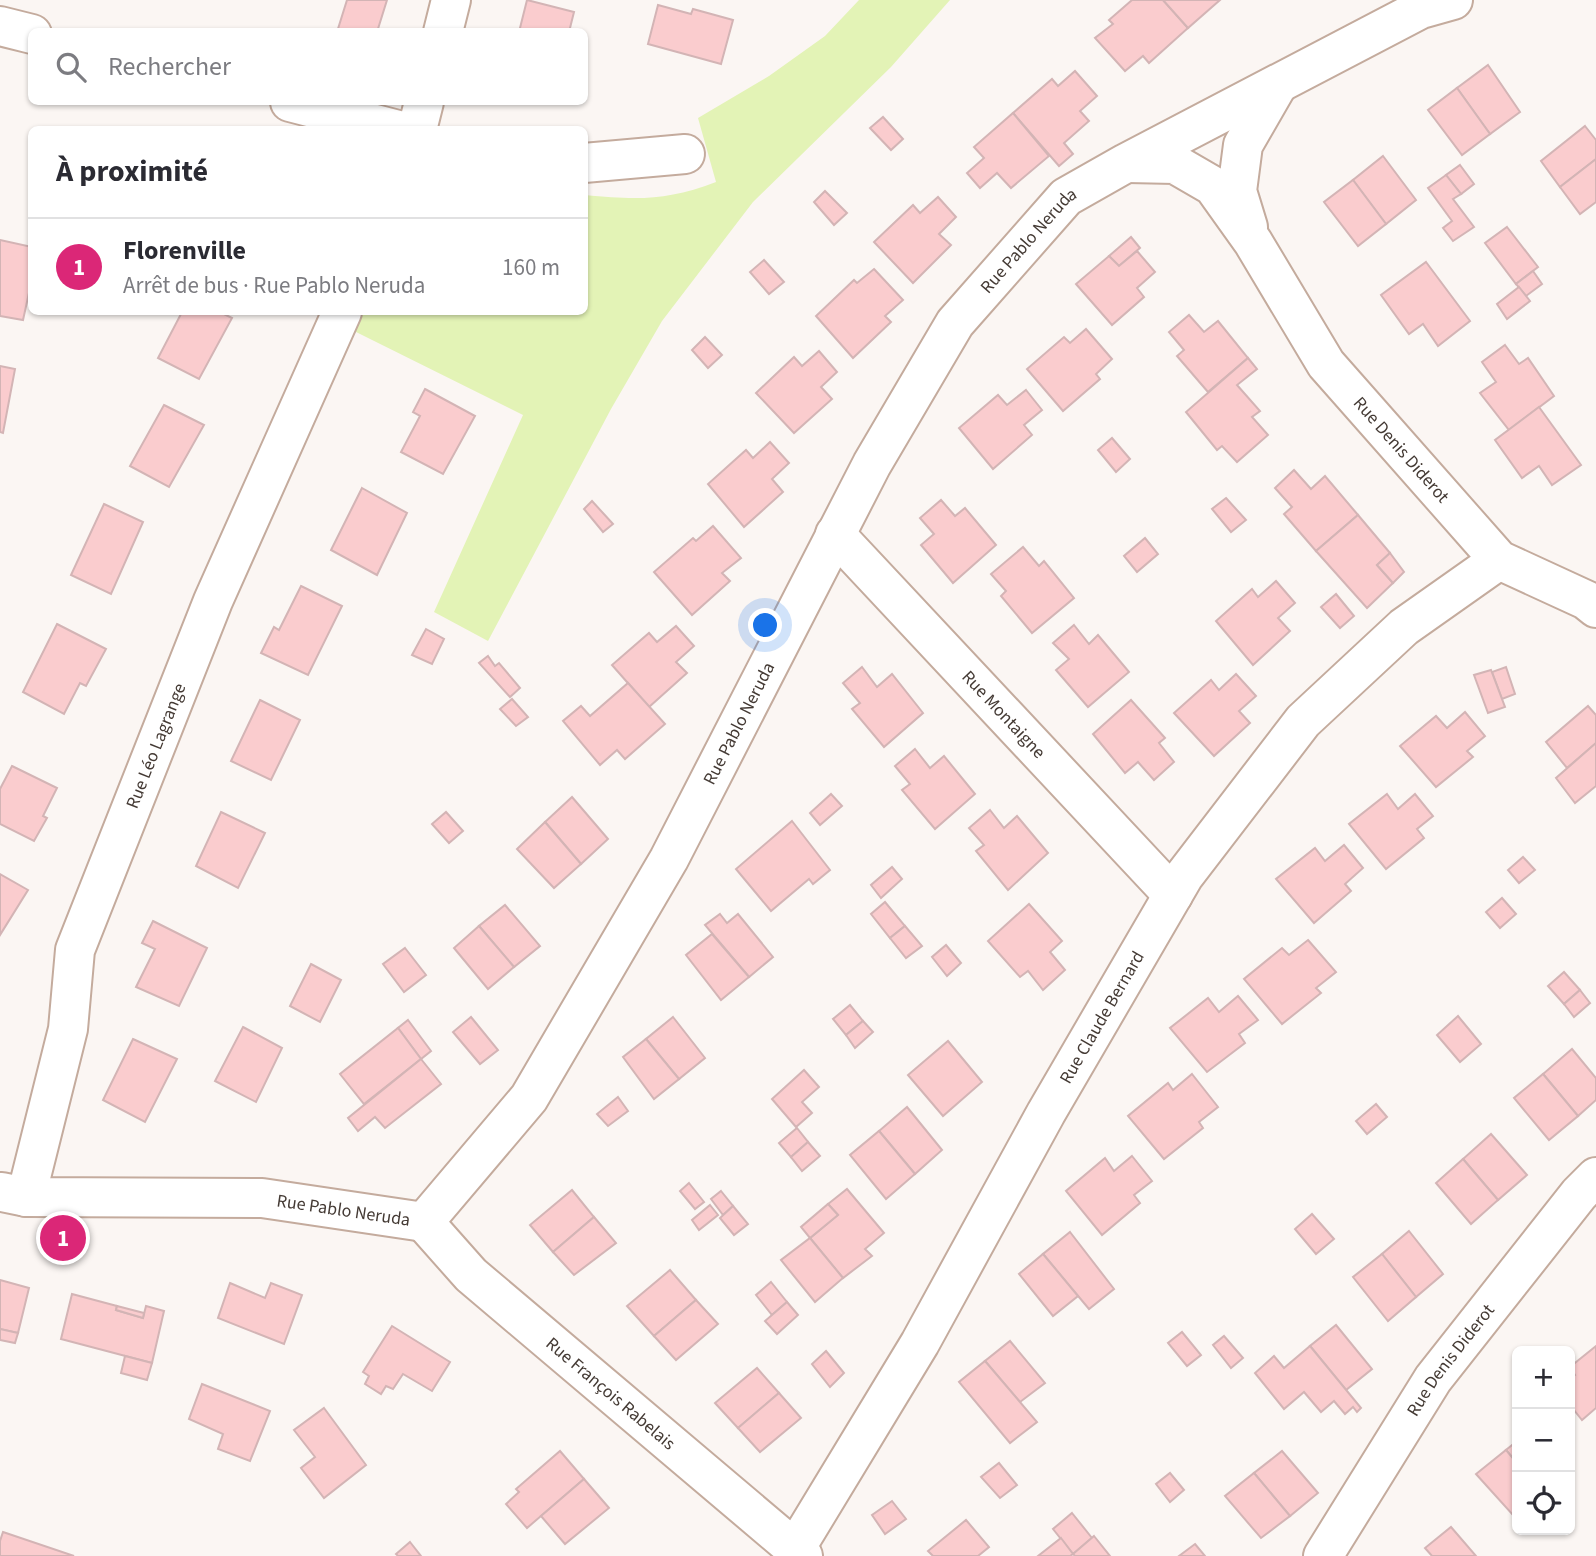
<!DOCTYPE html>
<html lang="fr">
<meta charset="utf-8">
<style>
body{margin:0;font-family:"Source Sans 3",sans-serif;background:#f2f2f3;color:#2b2b33}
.controls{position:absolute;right:21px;bottom:21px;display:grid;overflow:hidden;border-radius:10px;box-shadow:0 2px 5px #0004}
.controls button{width:63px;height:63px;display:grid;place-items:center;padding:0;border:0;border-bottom:2px solid #e1e1e2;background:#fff;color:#2b2b33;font:35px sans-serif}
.you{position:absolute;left:766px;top:626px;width:24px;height:24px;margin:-18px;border:5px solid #fff;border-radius:50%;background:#1a73e8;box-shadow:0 0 0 10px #1a73e833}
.badge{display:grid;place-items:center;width:46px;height:46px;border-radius:50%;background:#db2777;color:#fff;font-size:23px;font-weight:700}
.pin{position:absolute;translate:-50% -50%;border:4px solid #fff;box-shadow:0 2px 7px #0006}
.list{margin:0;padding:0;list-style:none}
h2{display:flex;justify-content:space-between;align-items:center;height:91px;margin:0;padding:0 28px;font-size:30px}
h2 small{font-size:23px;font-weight:400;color:#7c7c81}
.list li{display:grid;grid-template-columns:46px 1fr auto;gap:21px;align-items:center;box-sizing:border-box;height:98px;padding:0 28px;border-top:2px solid #e1e1e2}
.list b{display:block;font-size:26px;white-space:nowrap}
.list p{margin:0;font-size:23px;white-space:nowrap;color:#7c7c81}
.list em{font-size:23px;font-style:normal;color:#7c7c81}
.icon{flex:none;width:38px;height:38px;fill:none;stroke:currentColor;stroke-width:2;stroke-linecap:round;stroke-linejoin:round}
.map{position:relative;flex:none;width:1596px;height:1556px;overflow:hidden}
.search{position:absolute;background:#fff;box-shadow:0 2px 5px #0004;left:28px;top:28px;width:560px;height:77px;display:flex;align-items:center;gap:18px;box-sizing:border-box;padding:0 24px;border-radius:10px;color:#7c7c81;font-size:26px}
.panel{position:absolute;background:#fff;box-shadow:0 2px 5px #0004;left:28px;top:126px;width:560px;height:189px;border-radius:10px}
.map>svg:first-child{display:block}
.green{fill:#e3f3b6}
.building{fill:#faccce;stroke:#d3b4b5;stroke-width:2}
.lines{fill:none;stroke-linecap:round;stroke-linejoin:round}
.minor-casing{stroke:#c4ab9d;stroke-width:42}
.minor{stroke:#fff;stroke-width:38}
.labels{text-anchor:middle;stroke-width:7;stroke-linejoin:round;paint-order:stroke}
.street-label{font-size:18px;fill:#443a34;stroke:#fbf6f3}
</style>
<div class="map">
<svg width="1596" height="1556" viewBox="0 0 1596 1556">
<rect width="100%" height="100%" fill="#fbf6f3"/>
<path class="green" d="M859,0H950L891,67L753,202L662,321L611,409L488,641L434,612L523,415L354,331L363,312H584L585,195C637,200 666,201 716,182L698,118L769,76L825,36Z"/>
<g class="building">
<polygon points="347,0 387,0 377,32 337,32"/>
<polygon points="527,0 574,12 569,32 519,32"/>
<polygon points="1132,0 1163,0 1188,28 1149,63 1143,56 1125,71 1095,38 1113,24 1109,20"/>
<polygon points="1163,0 1220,0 1188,28"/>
<polygon points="658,5 691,14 693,9 733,20 721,64 648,44"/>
<polygon points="1488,65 1520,112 1490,134 1457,88"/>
<polygon points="1075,71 1097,96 1080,111 1089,121 1064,143 1073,154 1059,166 1013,113 1052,79 1058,86"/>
<polygon points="1457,88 1490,134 1462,155 1428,110"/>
<polygon points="1013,113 1049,156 1011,188 997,173 980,188 967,173 984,158 974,147"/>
<polygon points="883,117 903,139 891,150 870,128"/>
<polygon points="1585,126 1596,140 1596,159 1560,187 1541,161"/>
<polygon points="1383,156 1416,200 1386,224 1353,180"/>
<polygon points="1596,159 1596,202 1580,214 1560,187"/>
<polygon points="1460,165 1474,184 1461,194 1446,175"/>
<polygon points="1446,175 1461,194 1453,199 1474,227 1453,241 1443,228 1452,221 1428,188"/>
<polygon points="1353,180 1386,224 1358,246 1324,202"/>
<polygon points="825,191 847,213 834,225 814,202"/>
<polygon points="938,197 956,217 939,234 951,245 913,283 874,242 913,205 920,213"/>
<polygon points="1507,227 1538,267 1516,284 1485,243"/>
<polygon points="1131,237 1140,248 1119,266 1109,256"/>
<polygon points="0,240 32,247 32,279 23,320 0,316"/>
<polygon points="1137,251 1155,272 1137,288 1144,297 1112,325 1076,284 1109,256 1119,266"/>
<polygon points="764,260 784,282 769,294 750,272"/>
<polygon points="1426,262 1470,321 1438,346 1423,324 1409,334 1381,295"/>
<polygon points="874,269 903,300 885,316 891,322 853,358 816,316 854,280 857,283"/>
<polygon points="1533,271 1542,284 1526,296 1516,284"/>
<polygon points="1519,287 1530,301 1507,319 1497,304"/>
<polygon points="182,312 220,312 232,318 199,379 158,358"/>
<polygon points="1189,315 1204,332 1218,321 1248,358 1208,392 1177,356 1184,350 1169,332"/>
<polygon points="1086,329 1112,359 1096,374 1100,379 1063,411 1027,369 1064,337 1070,343"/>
<polygon points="705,337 722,355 708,368 692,350"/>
<polygon points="1505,345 1519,364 1528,358 1554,396 1509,430 1480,393 1496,382 1482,362"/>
<polygon points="819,351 837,372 821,387 832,399 794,433 756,393 794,357 802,366"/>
<polygon points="1248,358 1257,369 1237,385 1260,411 1252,417 1268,435 1237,462 1222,446 1217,450 1186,412"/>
<polygon points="0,366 15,369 3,433 0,432"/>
<polygon points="425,389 475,416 443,474 401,452 420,416 413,412"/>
<polygon points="1026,390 1042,410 1024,425 1032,435 993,469 959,428 998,395 1007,405"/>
<polygon points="164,405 204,425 169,487 130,466"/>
<polygon points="1539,407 1581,465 1552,485 1539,466 1522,478 1495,440"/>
<polygon points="1112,438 1130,459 1116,472 1098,450"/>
<polygon points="770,442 789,463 772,479 783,492 744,527 708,484 746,450 753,458"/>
<polygon points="1294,470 1311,489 1325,476 1358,515 1316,551 1284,514 1292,507 1275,488"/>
<polygon points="362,488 407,513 377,575 331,550"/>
<polygon points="1226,498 1246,520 1231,532 1212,509"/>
<polygon points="941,500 955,516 965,508 996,545 953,583 921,545 934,534 920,518"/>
<polygon points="592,501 613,524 603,532 584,509"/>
<polygon points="104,504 143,522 111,594 71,575"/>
<polygon points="1358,515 1390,553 1377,565 1393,583 1367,608 1316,551"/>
<polygon points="713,526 741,558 722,573 730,581 692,615 654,572 693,538 696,541"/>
<polygon points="1145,538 1158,554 1137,572 1124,556"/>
<polygon points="1023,547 1039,566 1044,561 1074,598 1032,633 1001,596 1006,591 991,574"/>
<polygon points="1390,553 1404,572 1393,583 1377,565"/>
<polygon points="1276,581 1295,603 1278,618 1290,631 1253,665 1216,621 1252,589 1258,597"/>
<polygon points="301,586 342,606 308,675 261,653 274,627 279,630"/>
<polygon points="1336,594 1354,616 1340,628 1321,607"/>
<polygon points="57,624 106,649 86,686 80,683 64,714 23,692"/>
<polygon points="1074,625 1089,644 1098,635 1129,672 1088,707 1056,670 1069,659 1053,643"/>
<polygon points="676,626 694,646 676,662 687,673 649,707 612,665 649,633 657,642"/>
<polygon points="426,629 444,639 432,664 412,655"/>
<polygon points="488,656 495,666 499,663 520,688 510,697 479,663"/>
<polygon points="862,667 877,687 892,674 923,713 884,747 852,709 860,703 843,683"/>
<polygon points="1506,667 1515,694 1502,699 1492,672"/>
<polygon points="1491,670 1505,707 1488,713 1474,675"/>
<polygon points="1236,674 1256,696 1239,711 1250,723 1214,756 1174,713 1211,680 1219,690"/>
<polygon points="628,683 665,724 625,759 617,750 600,765 563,721 581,706 590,716"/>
<polygon points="512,699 528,717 516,726 500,709"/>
<polygon points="260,700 300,720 271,780 231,761"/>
<polygon points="1131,700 1165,738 1159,743 1174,762 1154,780 1138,762 1125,773 1093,734"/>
<polygon points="1588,706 1596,715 1596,743 1567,768 1546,742"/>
<polygon points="1465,712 1485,736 1467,751 1473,757 1436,787 1400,746 1436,716 1447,728"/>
<polygon points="1596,743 1596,786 1575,803 1556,778"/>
<polygon points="915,749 930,768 944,756 975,794 935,829 902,790 910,784 895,766"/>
<polygon points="12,766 57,788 43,816 47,818 34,841 0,824 0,789"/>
<polygon points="831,794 842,806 820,825 810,813"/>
<polygon points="1387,794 1398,809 1415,794 1433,816 1417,829 1424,838 1386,869 1349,824"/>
<polygon points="572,797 608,839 581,864 545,822"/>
<polygon points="990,810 1004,828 1017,816 1048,853 1008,890 976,851 984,845 969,828"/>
<polygon points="221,812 265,833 238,888 196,866"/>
<polygon points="446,812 463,831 449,843 432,824"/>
<polygon points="792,821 830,870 813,884 809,879 771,911 736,869"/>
<polygon points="545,822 581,864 554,888 517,849"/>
<polygon points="1344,845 1363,868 1345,884 1351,891 1314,923 1276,879 1315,848 1325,861"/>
<polygon points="1523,857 1535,870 1519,883 1508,870"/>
<polygon points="892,867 902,879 881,898 871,885"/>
<polygon points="0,874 28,890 0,935"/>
<polygon points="1502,898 1516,914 1500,928 1486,912"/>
<polygon points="885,902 905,926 890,938 871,914"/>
<polygon points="1029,904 1062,941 1050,952 1065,970 1043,990 1028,971 1020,977 988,941"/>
<polygon points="505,905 540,946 514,967 479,926"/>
<polygon points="720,914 727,923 738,914 773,957 749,977 705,925"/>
<polygon points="153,921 207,948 179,1006 136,987 155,949 142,943"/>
<polygon points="479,926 514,967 488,989 454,948"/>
<polygon points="905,926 922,946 906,958 890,938"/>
<polygon points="712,934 749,977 721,1000 686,955"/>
<polygon points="1308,940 1336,972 1316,988 1321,993 1282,1024 1244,979 1282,948 1289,955"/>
<polygon points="946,945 961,963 947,976 932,957"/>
<polygon points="405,948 426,975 404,992 383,964"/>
<polygon points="311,964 341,980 320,1022 290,1006"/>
<polygon points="1564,972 1580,990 1564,1004 1548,986"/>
<polygon points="1580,990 1590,1003 1574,1017 1564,1004"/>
<polygon points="1238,996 1258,1020 1239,1034 1245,1043 1207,1072 1170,1028 1208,998 1219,1012"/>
<polygon points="850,1005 863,1021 846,1035 833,1019"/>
<polygon points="1458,1016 1481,1044 1460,1062 1437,1035"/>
<polygon points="471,1017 498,1050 480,1064 453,1032"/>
<polygon points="673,1017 705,1058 679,1079 646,1039"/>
<polygon points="408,1020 431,1051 421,1059 398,1028"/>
<polygon points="863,1021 873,1032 855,1048 846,1035"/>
<polygon points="243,1027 282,1048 256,1102 215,1081"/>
<polygon points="398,1028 421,1059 364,1104 340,1074"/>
<polygon points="133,1039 177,1059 145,1122 103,1100"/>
<polygon points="646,1039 679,1079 654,1099 623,1057"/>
<polygon points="948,1041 982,1082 943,1116 908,1075"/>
<polygon points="1572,1049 1596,1078 1596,1100 1578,1116 1543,1074"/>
<polygon points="421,1059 441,1084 385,1128 375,1117 358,1131 348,1118"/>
<polygon points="804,1070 819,1087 802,1102 812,1113 796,1127 772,1099"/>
<polygon points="1192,1074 1218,1107 1199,1122 1203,1128 1164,1159 1128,1116 1168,1083 1173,1090"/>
<polygon points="1543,1074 1578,1116 1549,1140 1514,1098"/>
<polygon points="618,1097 628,1111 608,1126 597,1114"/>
<polygon points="1376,1104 1387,1117 1367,1134 1356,1121"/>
<polygon points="907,1107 942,1150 915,1174 879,1131"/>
<polygon points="797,1128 808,1142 791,1157 779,1143"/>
<polygon points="879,1131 915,1174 886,1199 850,1155"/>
<polygon points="1491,1134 1527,1175 1498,1200 1463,1159"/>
<polygon points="808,1142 820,1156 802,1171 791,1157"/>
<polygon points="1132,1156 1152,1181 1134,1195 1140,1203 1102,1235 1066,1191 1105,1158 1114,1171"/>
<polygon points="1463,1159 1498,1200 1471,1224 1436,1183"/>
<polygon points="689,1183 704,1202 695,1209 680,1191"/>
<polygon points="847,1189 884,1233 865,1249 872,1256 843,1278 810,1238 838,1215 828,1204"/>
<polygon points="572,1190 594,1217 553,1252 530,1225"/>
<polygon points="721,1191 733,1206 723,1215 711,1199"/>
<polygon points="828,1204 838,1215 810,1238 801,1227"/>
<polygon points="710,1205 718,1215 699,1230 692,1220"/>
<polygon points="733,1206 748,1224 734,1235 720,1218"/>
<polygon points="1312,1214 1334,1239 1316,1254 1295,1229"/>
<polygon points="594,1217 616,1243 574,1275 553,1252"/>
<polygon points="1409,1231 1443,1274 1416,1297 1382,1254"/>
<polygon points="1070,1232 1114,1289 1089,1309 1043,1254"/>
<polygon points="810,1238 843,1278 815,1302 781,1260"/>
<polygon points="1043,1254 1078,1296 1053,1316 1019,1274"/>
<polygon points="1382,1254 1416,1297 1388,1321 1353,1277"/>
<polygon points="670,1270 696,1300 654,1336 627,1306"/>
<polygon points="0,1280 29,1288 18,1333 0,1329"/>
<polygon points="771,1282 787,1302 772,1315 756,1295"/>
<polygon points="230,1283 265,1298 271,1283 302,1295 284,1344 218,1318"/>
<polygon points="72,1294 117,1306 116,1310 143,1318 146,1306 164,1311 152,1363 61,1339"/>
<polygon points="696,1300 718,1324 676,1360 654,1336"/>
<polygon points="787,1302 798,1315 777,1334 765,1321"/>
<polygon points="117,1306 144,1313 143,1318 116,1310"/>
<polygon points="1336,1325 1372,1369 1346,1390 1310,1346"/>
<polygon points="392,1326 450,1362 432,1391 403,1374 393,1389 386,1386 381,1394 365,1384 369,1376 363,1372"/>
<polygon points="0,1329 18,1333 15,1343 0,1340"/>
<polygon points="1182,1332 1201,1355 1187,1366 1168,1343"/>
<polygon points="1224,1336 1243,1358 1231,1368 1213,1345"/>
<polygon points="1010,1341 1045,1383 1020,1402 985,1361"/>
<polygon points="1310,1346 1361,1408 1357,1412 1353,1407 1345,1414 1334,1401 1321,1412 1304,1392 1284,1409 1255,1373 1274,1356 1284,1368"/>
<polygon points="1596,1346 1596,1408 1582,1420 1570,1405 1570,1379 1575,1375 1570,1367"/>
<polygon points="826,1351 844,1373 830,1387 812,1364"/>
<polygon points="125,1356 152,1363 147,1380 121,1373"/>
<polygon points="985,1361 1037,1422 1010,1443 959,1382"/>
<polygon points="757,1368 779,1393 738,1428 715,1403"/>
<polygon points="202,1384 270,1411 250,1461 218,1449 223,1434 189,1419"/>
<polygon points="779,1393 801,1418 760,1452 738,1428"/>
<polygon points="324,1408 366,1465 324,1498 301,1468 315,1457 294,1430"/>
<polygon points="1517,1441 1517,1463 1506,1450"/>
<polygon points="1506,1450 1517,1463 1517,1510 1512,1514 1476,1474"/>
<polygon points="560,1451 584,1479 527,1528 506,1504 519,1492 516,1489"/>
<polygon points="1282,1451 1318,1493 1290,1516 1254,1473"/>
<polygon points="999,1463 1017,1485 1000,1498 981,1477"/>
<polygon points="1170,1473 1184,1490 1170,1502 1156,1484"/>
<polygon points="1254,1473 1290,1516 1261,1538 1225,1496"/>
<polygon points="584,1479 609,1508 565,1544 541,1516"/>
<polygon points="892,1501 906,1519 885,1534 872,1515"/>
<polygon points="1072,1513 1092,1538 1073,1554 1053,1529"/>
<polygon points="966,1520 989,1547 978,1556 933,1556 928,1551"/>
<polygon points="1451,1527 1476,1556 1432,1556 1425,1548"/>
<polygon points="3,1532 74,1556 0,1556 0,1541"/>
<polygon points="1094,1536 1110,1556 1075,1556 1073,1554"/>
<polygon points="1061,1538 1073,1554 1070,1556 1038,1556"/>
<polygon points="410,1542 421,1556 398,1556 396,1554"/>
<polygon points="1195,1544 1205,1556 1179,1556"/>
</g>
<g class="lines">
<g class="minor-casing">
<g id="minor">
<polyline points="0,26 32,34"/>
<polyline points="443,32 451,0"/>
<polyline points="290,102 398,130"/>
<polyline points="417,130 424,102"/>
<polyline points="584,163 685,154"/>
<path id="s1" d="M1128,163L1175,164L1213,186L1253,242L1326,364L1499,560L1586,600L1596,608"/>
<polyline points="1248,227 1237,191 1243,145 1277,86"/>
<path id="s2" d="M835,534L1173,895"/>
<path id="s3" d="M2,1192L26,1197L262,1198L424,1222"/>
<path id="s4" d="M26,1197L68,1029L75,950L213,601L342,312"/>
<path id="s5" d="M424,1222L529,1098L669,859L872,464L955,323L1066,197L1126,163L1421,9L1453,0"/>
<path id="s6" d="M424,1222L471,1275L803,1556"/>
<path id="s7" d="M795,1549L920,1343L1046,1113L1184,876L1303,721L1404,627L1499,560"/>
<path id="s8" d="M1323,1556L1433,1379L1579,1194L1596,1177"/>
</g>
</g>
<use href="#minor" class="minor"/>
</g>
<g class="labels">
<g class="street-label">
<text dy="6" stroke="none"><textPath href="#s5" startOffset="1158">Rue Pablo Neruda</textPath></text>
<text dy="6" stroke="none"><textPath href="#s1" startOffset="416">Rue Denis Diderot</textPath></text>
<text dy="6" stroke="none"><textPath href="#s2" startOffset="247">Rue Montaigne</textPath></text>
<text dy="6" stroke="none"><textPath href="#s5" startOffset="592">Rue Pablo Neruda</textPath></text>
<text dy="6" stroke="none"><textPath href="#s4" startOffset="472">Rue Léo Lagrange</textPath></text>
<text dy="6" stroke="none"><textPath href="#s7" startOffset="614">Rue Claude Bernard</textPath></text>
<text dy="6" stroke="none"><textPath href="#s3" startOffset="343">Rue Pablo Neruda</textPath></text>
<text dy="6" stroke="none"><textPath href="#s8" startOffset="234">Rue Denis Diderot</textPath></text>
<text dy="6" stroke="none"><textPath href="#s6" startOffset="254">Rue François Rabelais</textPath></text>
</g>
</g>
</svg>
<div class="controls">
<button>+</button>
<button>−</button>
<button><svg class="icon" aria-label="locate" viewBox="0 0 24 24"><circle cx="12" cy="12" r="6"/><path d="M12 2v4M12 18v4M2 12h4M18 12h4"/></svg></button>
</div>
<div class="you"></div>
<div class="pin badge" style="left:63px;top:1238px">1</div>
<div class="search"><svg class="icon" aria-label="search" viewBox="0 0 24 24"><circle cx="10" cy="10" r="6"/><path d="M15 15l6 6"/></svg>Rechercher</div>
<section class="panel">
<h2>À proximité<small></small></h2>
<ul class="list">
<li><span class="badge">1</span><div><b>Florenville</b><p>Arrêt de bus · Rue Pablo Neruda</p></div><em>160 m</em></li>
</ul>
</section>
</div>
